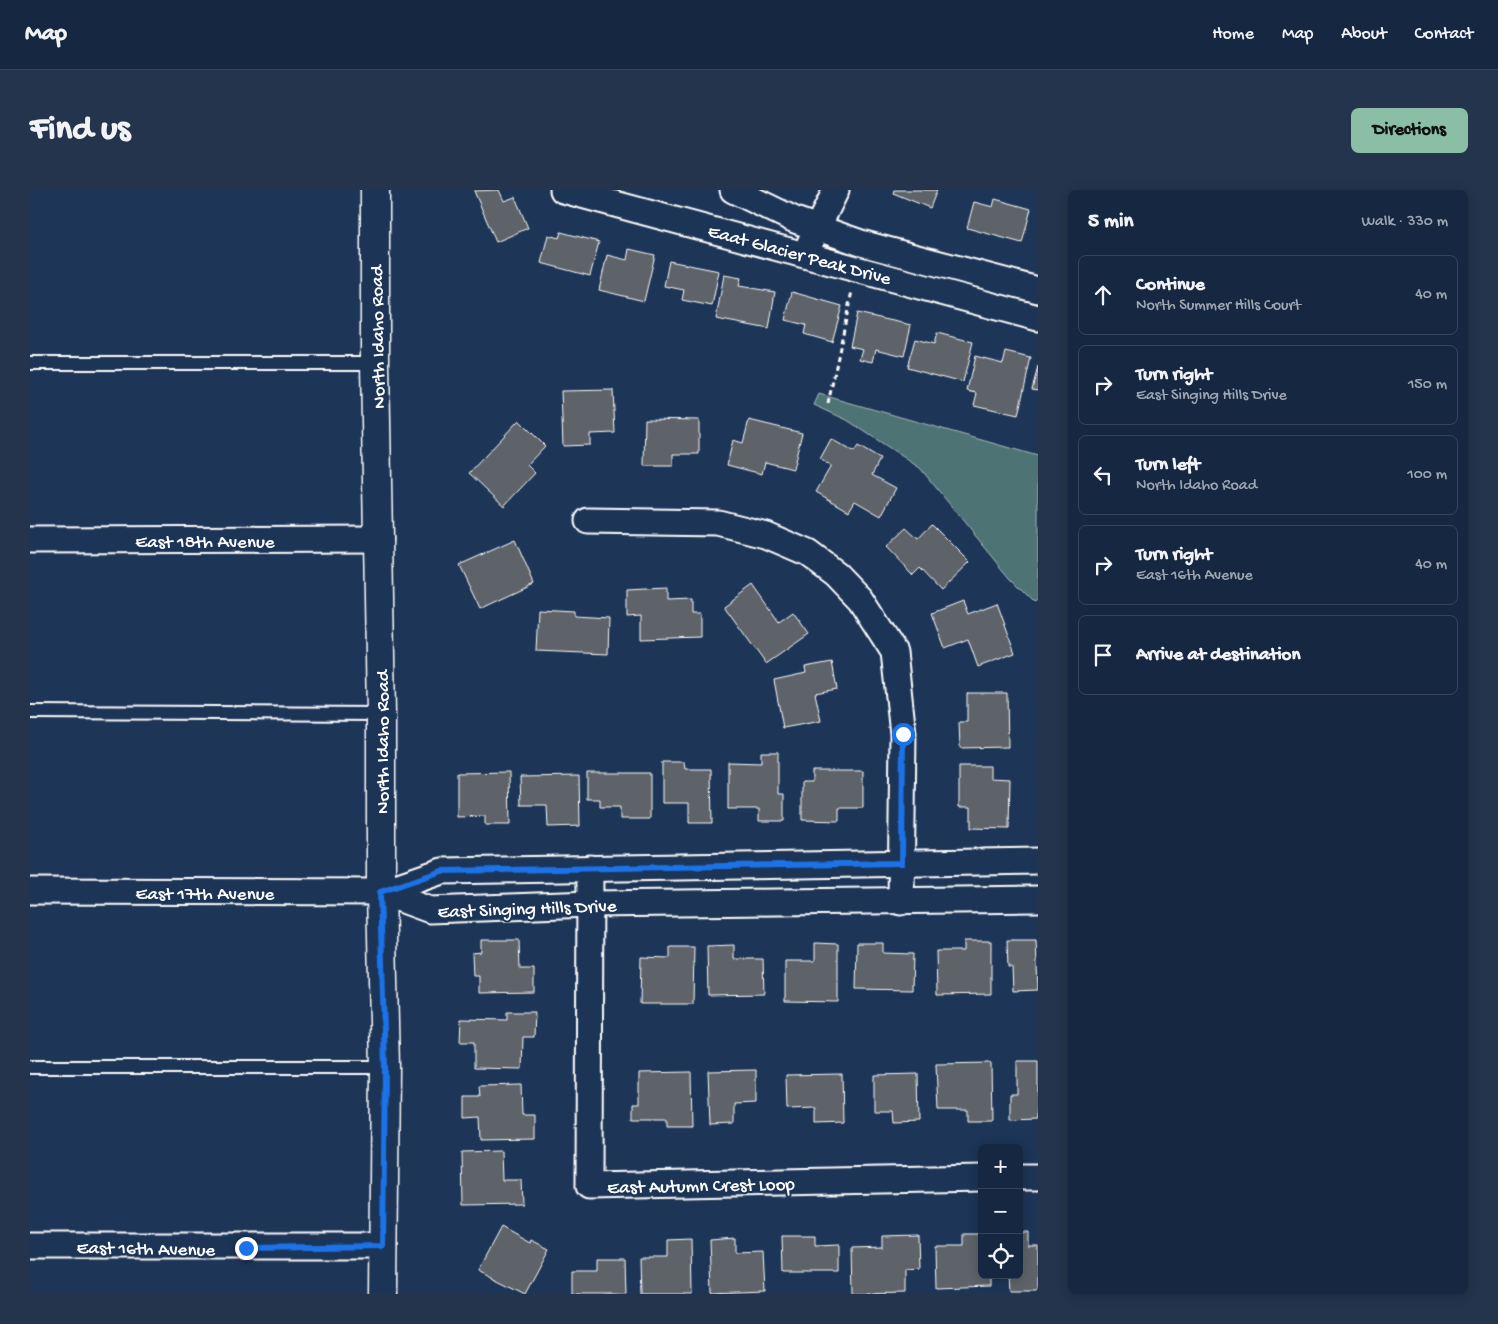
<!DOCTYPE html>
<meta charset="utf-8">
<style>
body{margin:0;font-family:"Gochi Hand",sans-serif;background:#23344c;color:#f1f3f6}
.controls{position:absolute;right:15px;bottom:15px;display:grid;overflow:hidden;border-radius:8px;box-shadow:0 2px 12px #0003}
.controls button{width:45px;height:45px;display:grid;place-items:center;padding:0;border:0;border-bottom:1px solid #35445a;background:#162841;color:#f1f3f6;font:25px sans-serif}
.stop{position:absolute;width:15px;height:15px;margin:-11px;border:4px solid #1a73e8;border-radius:50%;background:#fff}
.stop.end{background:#1a73e8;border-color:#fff;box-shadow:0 1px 5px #0008}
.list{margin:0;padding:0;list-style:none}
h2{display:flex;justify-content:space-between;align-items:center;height:65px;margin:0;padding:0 20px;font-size:21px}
h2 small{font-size:16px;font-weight:400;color:#9ea6b1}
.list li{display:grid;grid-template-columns:32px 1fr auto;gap:15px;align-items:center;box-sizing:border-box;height:80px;margin:0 10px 10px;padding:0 10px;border:1px solid #35445a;border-radius:8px}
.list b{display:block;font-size:19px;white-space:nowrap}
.list p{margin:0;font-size:16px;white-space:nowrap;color:#9ea6b1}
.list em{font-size:16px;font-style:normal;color:#9ea6b1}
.icon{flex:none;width:28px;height:28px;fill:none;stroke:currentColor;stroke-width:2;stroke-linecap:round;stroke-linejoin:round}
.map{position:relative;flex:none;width:1008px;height:1104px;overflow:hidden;border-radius:8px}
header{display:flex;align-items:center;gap:30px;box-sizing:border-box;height:70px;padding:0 25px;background:#162841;border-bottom:1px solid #35445a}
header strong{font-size:24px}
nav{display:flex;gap:28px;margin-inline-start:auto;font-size:18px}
.intro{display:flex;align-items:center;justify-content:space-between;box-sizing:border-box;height:120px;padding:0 30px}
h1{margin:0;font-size:35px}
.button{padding:12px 22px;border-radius:8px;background:#8abfa5;color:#111;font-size:18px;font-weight:700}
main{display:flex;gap:30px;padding:0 30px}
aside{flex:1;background:#162841;border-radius:8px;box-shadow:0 2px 12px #0003}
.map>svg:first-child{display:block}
.green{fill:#4e7375;stroke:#a6b9ba}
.building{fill:#5d6368;stroke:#fff}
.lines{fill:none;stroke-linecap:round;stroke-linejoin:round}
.lane-casing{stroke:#fff;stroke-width:16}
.street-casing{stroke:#fff;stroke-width:29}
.secondary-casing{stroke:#fff;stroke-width:31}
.path{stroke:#fff;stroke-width:3;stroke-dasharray:5 4;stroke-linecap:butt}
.lane{stroke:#1d3557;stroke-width:12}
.street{stroke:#1d3557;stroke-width:25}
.secondary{stroke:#1d3557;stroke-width:28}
.route{stroke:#1a73e8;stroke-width:6}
.labels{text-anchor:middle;stroke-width:4;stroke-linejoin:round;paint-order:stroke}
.street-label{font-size:19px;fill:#fff;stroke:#1d3557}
</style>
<header>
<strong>Map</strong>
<nav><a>Home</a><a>Map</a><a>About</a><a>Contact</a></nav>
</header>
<div class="intro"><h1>Find us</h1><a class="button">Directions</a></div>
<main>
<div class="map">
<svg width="1008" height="1104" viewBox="0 0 1008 1104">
<rect width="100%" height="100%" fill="#1d3557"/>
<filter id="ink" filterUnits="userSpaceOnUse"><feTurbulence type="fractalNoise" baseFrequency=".02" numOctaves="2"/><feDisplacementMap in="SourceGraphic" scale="10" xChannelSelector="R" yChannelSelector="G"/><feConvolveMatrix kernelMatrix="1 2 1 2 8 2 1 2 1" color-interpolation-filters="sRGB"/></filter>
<g filter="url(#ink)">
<polygon class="green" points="789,204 1008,266 1008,409 1005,413 980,388 890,278 817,230 784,215"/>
<g class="building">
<polygon points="469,0 474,11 485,7 498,38 466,52 444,1"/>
<polygon points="864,0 907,0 900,18 863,3"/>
<polygon points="965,9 1001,19 992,53 937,38 944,12 963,17"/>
<polygon points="531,42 569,52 560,86 511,73 518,45 529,48"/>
<polygon points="599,59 625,65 614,111 569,100 577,65 597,70"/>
<polygon points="639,71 689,81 682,116 652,110 654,100 634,96"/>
<polygon points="694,85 711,88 709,96 745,102 739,139 686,129"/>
<polygon points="762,102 812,116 802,152 774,144 776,135 755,130"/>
<polygon points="827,123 881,135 874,166 846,159 843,172 830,169 833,159 820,156"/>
<polygon points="907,143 943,152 933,192 877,177 885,149 904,154"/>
<polygon points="976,162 1001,168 988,225 944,215 947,203 937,201 945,166 973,173"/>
<polygon points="1008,177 1008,200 1002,199"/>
<polygon points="583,200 585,243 560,244 560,255 533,256 531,201"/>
<polygon points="615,229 669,230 669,264 643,264 643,276 614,276"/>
<polygon points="489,230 515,256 497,275 505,283 474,316 439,283"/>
<polygon points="719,230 772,243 763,279 735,272 732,284 697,275 703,250 713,253"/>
<polygon points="801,249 824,262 828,256 850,269 842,285 866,298 851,326 825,311 819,321 786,302 801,276 790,269"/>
<polygon points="902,334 940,372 911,400 890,378 883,385 856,357 876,338 888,349"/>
<polygon points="485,350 504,394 450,419 429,375"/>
<polygon points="723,395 749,432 763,422 779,444 736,474 694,416"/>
<polygon points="636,398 636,411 661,410 661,424 670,424 670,447 611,449 611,426 597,427 597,400"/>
<polygon points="933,411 938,424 967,413 985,463 948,477 938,449 915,458 902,423"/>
<polygon points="508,419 544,421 544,426 579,428 578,464 506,461"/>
<polygon points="802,472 807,499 785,503 791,531 753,538 744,490 776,483 775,477"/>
<polygon points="937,503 977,503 978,557 930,558 929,532 937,532"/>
<polygon points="731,562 748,562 748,604 754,604 754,631 729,631 729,619 698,619 698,572 731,573"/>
<polygon points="632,572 654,572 655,579 681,579 682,633 659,633 659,613 632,613"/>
<polygon points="929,576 960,576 960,588 980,589 979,639 941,638 941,617 929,617"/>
<polygon points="782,581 833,581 833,618 809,618 809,631 772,630 772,592 782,592"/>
<polygon points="479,582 480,635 455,635 455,626 427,627 427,583"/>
<polygon points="557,583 620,583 620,629 590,629 590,617 570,617 570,609 557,609"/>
<polygon points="549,586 550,636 518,637 517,615 491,615 490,587"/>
<polygon points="451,750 489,750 490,779 504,779 504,802 449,803 449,786 443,786 442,763 451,762"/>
<polygon points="977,750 1006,750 1008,800 983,801 982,777 978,777"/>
<polygon points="934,751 961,751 961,804 907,805 906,761 934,761"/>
<polygon points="785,753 808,754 808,812 755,811 755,771 785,771"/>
<polygon points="827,753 853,753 853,763 883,764 882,800 826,799"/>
<polygon points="704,755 704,769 733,769 734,804 678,805 677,756"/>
<polygon points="640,757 664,757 663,814 610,814 611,767 640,768"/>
<polygon points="477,822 505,822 504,847 493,847 492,879 444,878 444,852 430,852 431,829 477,830"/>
<polygon points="987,871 1008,871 1008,918 1006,918 1006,929 980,930 980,904 987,904"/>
<polygon points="961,873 962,931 938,931 938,920 908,920 906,874"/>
<polygon points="726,880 726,913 704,914 704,934 680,935 678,881"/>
<polygon points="661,882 662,936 637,936 637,928 603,928 603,914 609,914 609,883"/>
<polygon points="812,884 813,933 786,934 786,918 757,919 756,885"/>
<polygon points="888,884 889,932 864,933 863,921 844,921 844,885"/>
<polygon points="491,895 492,925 505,925 505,949 451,950 450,927 435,928 435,907 450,907 449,896"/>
<polygon points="471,961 472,990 491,990 492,1014 433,1015 432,962"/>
<polygon points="471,1037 500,1053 501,1050 519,1059 495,1104 448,1080"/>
<polygon points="989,1042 998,1042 998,1055 1008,1055 1008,1101 979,1101 978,1085 989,1085"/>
<polygon points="934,1044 952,1044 952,1085 959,1085 959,1096 906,1098 905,1056 934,1056"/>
<polygon points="888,1045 889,1079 875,1080 875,1103 823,1104 822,1058 852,1057 852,1046"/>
<polygon points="752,1046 785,1046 785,1056 809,1055 809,1083 753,1083"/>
<polygon points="705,1048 705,1063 733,1062 735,1101 682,1103 680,1050"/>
<polygon points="661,1049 662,1104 610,1104 609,1067 638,1067 638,1050"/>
<polygon points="567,1068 595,1068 596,1104 542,1104 542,1081 567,1081"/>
</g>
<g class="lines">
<g class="lane-casing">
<g id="lane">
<polyline points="0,173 345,173"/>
<polyline points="0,522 351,524"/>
<polyline points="0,877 355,877"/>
</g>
</g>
<g class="street-casing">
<g id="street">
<polyline points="533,0 1008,128"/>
<polyline points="703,0 765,30 831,53 1008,100"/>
<polyline points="780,53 806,0"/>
<polyline points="558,331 688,333 736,345 778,363 806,384 830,409 864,462 873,544 871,712"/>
<polyline points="0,350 349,349"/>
<polyline points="560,678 559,996 952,988"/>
<polyline points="0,701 351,702 412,681 1008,671"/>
<polyline points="351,702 400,720 560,714 1008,709"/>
<polyline points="989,987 1008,987"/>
<polyline points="0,1056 353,1056"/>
</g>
</g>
<g class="secondary-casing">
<polyline id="secondary" points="345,0 345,173 351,524 351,702 355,877 353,1104"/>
</g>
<polyline class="path" points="798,214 822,101"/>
<use href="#lane" class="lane"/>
<use href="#street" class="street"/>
<use href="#secondary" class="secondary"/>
</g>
</g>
<g class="lines" filter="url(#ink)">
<polyline class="route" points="216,1058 353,1056 355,877 350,702 412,681 872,673 873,544"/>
</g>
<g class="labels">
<g class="street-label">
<text transform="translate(770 63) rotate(15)" y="7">Eaat Glacier Peak Drive</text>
<text transform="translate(346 147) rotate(-91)" y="7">North Idaho Road</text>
<text x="175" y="357">East 18th Avenue</text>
<text transform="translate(351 552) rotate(-90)" y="7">North Idaho Road</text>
<text x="175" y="709">East 17th Avenue</text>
<text transform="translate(497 717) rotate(-2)" y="7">East Singing Hills Drive</text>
<text transform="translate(671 994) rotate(-1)" y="7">East Autumn Crest Loop</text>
<text transform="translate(116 1057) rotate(1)" y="7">East 16th Avenue</text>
</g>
</g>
</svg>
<div class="controls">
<button>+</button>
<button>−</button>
<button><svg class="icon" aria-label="locate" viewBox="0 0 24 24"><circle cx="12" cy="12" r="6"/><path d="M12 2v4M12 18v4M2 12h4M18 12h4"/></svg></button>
</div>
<div class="stop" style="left:873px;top:544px"></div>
<div class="stop end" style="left:216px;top:1058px"></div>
</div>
<aside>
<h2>5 min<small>Walk · 330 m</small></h2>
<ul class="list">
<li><svg class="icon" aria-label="ahead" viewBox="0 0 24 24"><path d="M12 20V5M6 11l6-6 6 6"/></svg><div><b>Continue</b><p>North Summer Hills Court</p></div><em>40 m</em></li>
<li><svg class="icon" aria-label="right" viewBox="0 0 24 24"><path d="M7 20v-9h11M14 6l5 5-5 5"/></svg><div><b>Turn right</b><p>East Singing Hills Drive</p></div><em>150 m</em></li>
<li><svg class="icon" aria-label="left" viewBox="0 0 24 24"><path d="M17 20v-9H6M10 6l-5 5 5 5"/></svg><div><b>Turn left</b><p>North Idaho Road</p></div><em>100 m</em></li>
<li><svg class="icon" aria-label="right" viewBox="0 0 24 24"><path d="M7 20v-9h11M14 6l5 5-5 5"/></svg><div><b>Turn right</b><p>East 16th Avenue</p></div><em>40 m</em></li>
<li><svg class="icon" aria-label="arrive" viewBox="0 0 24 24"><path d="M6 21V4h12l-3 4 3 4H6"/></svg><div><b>Arrive at destination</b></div></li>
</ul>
</aside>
</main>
